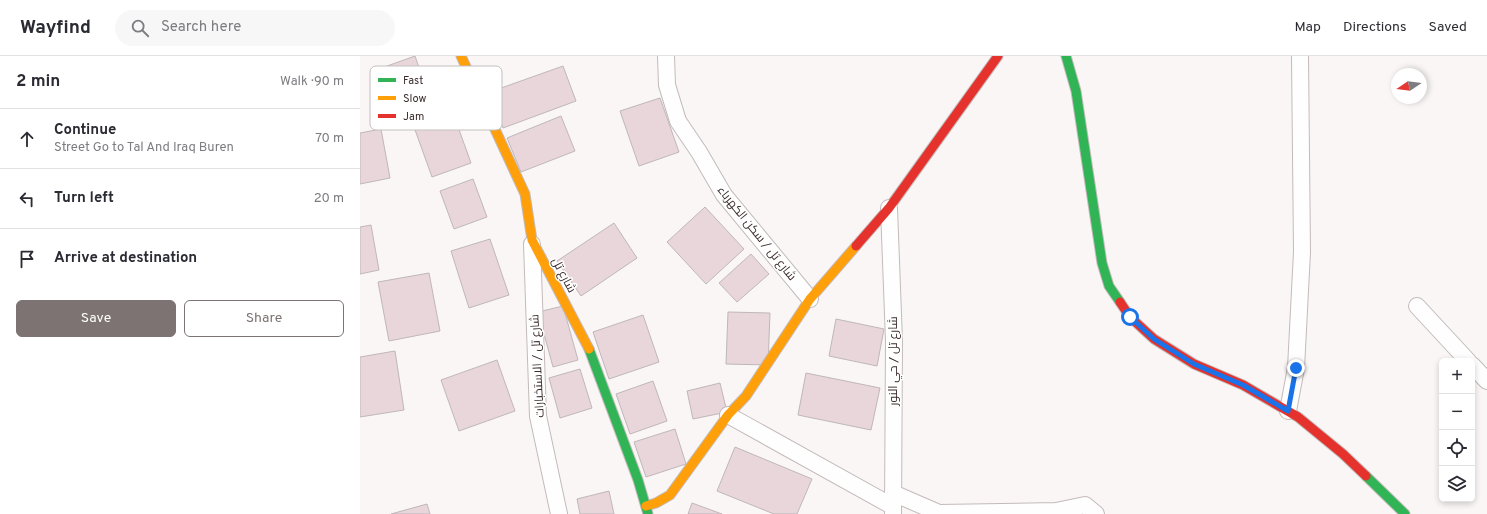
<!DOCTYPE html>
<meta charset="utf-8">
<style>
body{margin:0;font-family:Overpass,Cairo,sans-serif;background:#f7f7f7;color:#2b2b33}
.controls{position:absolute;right:12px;bottom:12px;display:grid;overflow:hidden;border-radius:6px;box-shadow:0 2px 6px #0003}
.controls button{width:36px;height:36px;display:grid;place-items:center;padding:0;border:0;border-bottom:1px solid #e1e1e2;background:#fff;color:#2b2b33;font:20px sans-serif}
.compass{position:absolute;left:1031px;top:12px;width:36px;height:36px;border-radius:50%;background:#fff;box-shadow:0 2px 6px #0003;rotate:257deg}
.stop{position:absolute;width:12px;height:12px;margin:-9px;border:3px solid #1a73e8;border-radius:50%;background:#fff}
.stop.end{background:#1a73e8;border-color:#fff;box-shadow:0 1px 4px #0008}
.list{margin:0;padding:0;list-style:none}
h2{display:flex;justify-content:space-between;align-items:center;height:52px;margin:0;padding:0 16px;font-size:17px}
h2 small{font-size:13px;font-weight:400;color:#7c7c81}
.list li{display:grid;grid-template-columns:26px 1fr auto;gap:12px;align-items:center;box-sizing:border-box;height:60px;padding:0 16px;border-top:1px solid #e1e1e2}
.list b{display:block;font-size:15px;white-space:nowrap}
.list p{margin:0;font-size:13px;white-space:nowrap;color:#7c7c81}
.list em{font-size:13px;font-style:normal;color:#7c7c81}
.actions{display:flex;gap:8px;padding:12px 16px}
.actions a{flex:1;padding:9px 0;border:1px solid #7d7372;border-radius:6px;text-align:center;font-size:14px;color:#7d7372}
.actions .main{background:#7d7372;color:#fff}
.icon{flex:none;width:22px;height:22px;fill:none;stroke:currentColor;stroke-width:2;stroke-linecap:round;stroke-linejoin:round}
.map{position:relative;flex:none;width:1127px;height:458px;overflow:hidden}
header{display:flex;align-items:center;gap:24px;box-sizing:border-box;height:56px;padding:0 20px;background:#fff;border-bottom:1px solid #e1e1e2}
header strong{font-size:19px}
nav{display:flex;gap:22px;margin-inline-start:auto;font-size:14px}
.search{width:280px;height:36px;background:#f7f7f7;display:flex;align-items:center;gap:10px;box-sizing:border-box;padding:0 14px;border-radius:22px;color:#7c7c81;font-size:15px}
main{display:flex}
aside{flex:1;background:#fff}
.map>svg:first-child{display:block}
.building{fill:#e8d6db;stroke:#bfb7b9}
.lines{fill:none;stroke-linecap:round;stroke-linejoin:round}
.street-casing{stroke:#c3bbba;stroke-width:18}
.fast-casing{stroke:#c3bbba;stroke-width:11}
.slow-casing{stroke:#c3bbba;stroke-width:11}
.jam-casing{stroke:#c3bbba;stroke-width:11}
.street{stroke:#fefefe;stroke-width:16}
.fast{stroke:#30b455;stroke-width:9}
.slow{stroke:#ff9f0a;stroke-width:9}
.jam{stroke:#e5322d;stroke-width:9}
.route{stroke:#1a73e8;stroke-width:5}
.labels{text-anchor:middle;stroke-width:3;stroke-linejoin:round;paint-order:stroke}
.street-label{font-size:12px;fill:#3a2c2b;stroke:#fff}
.key{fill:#fff;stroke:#c4c0bf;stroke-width:1}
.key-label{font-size:11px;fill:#3a2c2b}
</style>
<header>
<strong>Wayfind</strong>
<div class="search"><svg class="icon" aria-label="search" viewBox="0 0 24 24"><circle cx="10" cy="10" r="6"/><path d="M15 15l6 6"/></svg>Search here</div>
<nav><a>Map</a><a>Directions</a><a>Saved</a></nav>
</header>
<main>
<aside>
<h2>2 min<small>Walk · 90 m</small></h2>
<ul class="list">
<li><svg class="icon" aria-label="ahead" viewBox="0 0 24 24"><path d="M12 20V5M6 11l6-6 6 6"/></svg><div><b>Continue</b><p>Street Go to Tal And Iraq Buren</p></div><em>70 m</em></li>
<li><svg class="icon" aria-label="left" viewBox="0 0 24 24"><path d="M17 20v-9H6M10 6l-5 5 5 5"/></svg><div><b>Turn left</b></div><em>20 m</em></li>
<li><svg class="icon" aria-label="arrive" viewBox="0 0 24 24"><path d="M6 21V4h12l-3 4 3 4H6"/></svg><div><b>Arrive at destination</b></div></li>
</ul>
<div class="actions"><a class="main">Save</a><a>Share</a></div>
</aside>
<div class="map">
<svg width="1127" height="458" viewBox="0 0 1127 458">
<rect width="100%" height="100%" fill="#faf6f6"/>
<g class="building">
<polygon points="55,0 72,49 34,63 16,14"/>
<polygon points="203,10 216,45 143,72 130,36"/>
<polygon points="300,42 319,96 279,110 260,55"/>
<polygon points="93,57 111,107 72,121 54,71"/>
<polygon points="201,60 215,95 161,116 147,82"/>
<polygon points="21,73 30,122 0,128 0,77"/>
<polygon points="113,123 127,161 94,173 80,135"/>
<polygon points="345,151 384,193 346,228 307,186"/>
<polygon points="254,167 277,202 221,240 197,205"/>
<polygon points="11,169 19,214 0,218 0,171"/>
<polygon points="130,183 149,239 109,252 91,195"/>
<polygon points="391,198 409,218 377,246 359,227"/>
<polygon points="69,217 80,275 29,285 18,226"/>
<polygon points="203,250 218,304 193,311 178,256"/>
<polygon points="368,256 410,257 408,309 366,308"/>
<polygon points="283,259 299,306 249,323 233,276"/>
<polygon points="476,263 524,273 517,310 469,300"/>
<polygon points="35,295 44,354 0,361 0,301"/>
<polygon points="137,304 155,355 99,375 81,324"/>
<polygon points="220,313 232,352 200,362 189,322"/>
<polygon points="446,317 520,332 511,374 438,359"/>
<polygon points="293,325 307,365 270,378 256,338"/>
<polygon points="360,327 367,356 333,363 327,335"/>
<polygon points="315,373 326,408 286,421 274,386"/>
<polygon points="375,391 452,423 437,458 414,458 357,435"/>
<polygon points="249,435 254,458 220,458 217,443"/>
<polygon points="332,447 362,458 328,458"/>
<polygon points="67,448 70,458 31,458"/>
</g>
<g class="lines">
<g class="street-casing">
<g id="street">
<polyline points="306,0 307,29 318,65 339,96 364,139 450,243"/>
<polyline points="529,152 534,285 533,458"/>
<polyline points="172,188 178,360 199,458"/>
<polyline points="1057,250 1108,305"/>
<polyline points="1112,309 1127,325"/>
<polyline points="928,355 936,312 942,196 940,0"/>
<polyline points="368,359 532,450"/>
<polyline points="533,437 579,457 696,455 725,449 736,458"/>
</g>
</g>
<g class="fast-casing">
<g id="fast">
<polyline points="706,0 716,35 742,207 749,230 760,246"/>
<polyline points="229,293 278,424 288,458"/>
<polyline points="1006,420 1045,458"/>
</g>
</g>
<g class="slow-casing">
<g id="slow">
<polyline points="101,0 165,138 172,184 229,293"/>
<polyline points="286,450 296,447 310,439 368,359 386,340 450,243 496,190"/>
</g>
</g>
<g class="jam-casing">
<g id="jam">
<polyline points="496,190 529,152 638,0"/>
<polyline points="760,246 770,261 794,283 834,308 883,329 938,361 983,398 1006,420"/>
</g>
</g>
<use href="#street" class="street"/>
<use href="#fast" class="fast"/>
<use href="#slow" class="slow"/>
<use href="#jam" class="jam"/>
</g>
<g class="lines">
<polyline class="route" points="770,261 794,283 834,308 883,329 928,355 936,312"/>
</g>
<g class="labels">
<g class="street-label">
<text transform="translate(397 177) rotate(51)" y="4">شارع تل / سكن الكهرباء</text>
<text transform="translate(204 219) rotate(62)" y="4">شارع تل</text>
<text transform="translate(533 305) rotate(-90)" y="4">شارع تل / حي النور</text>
<text transform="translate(177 310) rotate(-93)" y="4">شارع تل / الاستخبارات</text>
</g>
</g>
<rect x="10" y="10" width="132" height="64" rx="6" class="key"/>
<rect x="18" y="22" width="18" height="4" fill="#30b455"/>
<rect x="18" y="40" width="18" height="4" fill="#ff9f0a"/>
<rect x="18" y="58" width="18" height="4" fill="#e5322d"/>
<g class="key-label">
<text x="43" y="28">Fast</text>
<text x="43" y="46">Slow</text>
<text x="43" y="64">Jam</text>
</g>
</svg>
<div class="controls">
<button>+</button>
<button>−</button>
<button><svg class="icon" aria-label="locate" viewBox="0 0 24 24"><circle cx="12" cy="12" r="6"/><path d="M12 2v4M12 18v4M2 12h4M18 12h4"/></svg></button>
<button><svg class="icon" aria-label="layers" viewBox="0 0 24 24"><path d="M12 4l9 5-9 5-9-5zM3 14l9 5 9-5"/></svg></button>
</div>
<svg class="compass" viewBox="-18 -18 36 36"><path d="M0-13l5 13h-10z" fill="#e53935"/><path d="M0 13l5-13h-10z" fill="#7c7c81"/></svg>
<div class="stop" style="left:770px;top:261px"></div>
<div class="stop end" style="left:936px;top:312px"></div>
</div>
</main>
